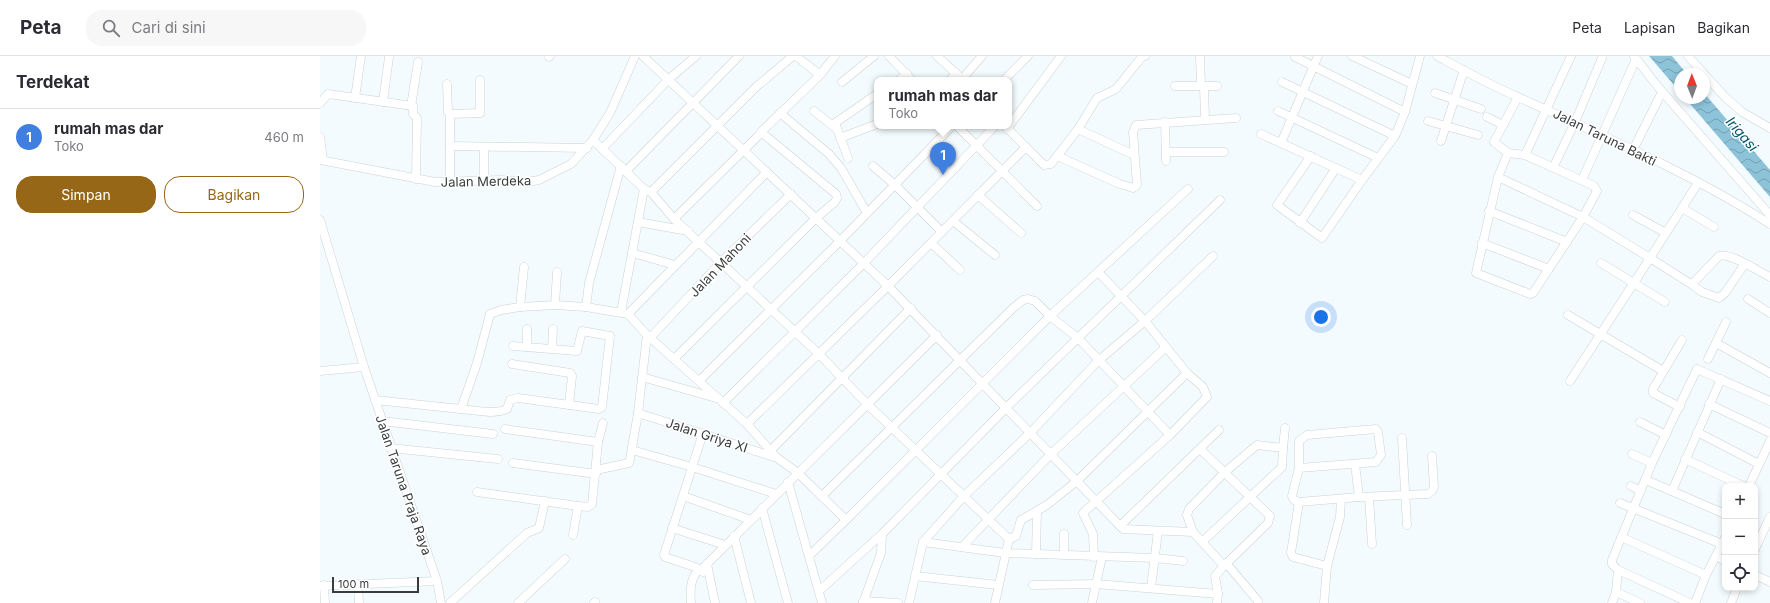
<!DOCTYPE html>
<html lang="id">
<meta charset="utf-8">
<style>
body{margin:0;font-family:Inter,sans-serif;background:#f7f7f7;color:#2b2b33}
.controls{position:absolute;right:12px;bottom:12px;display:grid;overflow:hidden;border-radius:8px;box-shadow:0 2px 6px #0003}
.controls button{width:36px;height:36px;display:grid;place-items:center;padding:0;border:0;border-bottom:1px solid #e1e1e2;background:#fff;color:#2b2b33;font:20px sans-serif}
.compass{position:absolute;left:1354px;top:12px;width:36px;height:36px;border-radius:50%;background:#fff;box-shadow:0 2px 6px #0003;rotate:359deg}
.scale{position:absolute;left:12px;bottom:10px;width:87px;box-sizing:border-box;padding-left:4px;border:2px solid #393c3d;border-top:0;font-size:11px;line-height:14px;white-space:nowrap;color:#393c3d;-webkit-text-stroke:3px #fff;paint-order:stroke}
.you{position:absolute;left:1001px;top:261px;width:14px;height:14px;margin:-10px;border:3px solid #fff;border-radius:50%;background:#1a73e8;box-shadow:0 0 0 6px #1a73e833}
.badge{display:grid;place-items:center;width:26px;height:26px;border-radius:50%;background:#976718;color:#fff;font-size:13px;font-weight:700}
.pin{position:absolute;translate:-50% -33px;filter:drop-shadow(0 1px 2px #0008)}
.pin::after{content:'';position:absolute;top:21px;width:14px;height:12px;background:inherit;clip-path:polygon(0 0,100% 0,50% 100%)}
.popup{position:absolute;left:554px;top:21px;width:138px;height:52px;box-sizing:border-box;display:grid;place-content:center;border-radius:8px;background:#fff;filter:drop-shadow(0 1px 3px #0005);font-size:13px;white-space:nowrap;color:#7c7c81}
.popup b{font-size:15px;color:#2b2b33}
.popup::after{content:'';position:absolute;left:50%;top:100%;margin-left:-8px;border:8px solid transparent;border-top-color:#fff}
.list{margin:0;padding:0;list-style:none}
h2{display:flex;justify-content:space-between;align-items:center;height:52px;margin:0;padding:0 16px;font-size:17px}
h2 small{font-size:13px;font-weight:400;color:#7c7c81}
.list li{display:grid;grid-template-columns:26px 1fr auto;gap:12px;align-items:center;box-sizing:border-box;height:56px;padding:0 16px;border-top:1px solid #e1e1e2}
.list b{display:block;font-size:15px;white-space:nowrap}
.list p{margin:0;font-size:13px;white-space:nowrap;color:#7c7c81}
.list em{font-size:13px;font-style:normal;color:#7c7c81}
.actions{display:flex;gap:8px;padding:12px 16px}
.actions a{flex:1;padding:9px 0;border:1px solid #976718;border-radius:16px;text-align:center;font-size:14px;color:#976718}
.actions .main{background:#976718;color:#fff}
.icon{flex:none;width:22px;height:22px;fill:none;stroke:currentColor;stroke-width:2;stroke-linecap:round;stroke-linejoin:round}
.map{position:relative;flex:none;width:1450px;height:547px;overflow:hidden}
header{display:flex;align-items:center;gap:24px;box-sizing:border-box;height:56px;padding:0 20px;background:#fff;border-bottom:1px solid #e1e1e2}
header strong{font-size:19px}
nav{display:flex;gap:22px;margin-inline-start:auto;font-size:14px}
.search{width:280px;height:36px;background:#f7f7f7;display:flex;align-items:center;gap:10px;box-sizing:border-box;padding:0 14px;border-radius:16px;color:#7c7c81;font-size:15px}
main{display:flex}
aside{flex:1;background:#fff}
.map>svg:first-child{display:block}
.water{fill:url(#water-waves)}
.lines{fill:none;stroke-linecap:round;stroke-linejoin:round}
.minor-casing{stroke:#cbd2d5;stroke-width:9}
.minor{stroke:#fff;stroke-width:8}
.labels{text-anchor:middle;stroke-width:3;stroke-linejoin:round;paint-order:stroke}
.street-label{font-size:13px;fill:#393c3d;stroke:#fff}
.water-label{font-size:14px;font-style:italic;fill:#05556a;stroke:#fff}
</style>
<header>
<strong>Peta</strong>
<div class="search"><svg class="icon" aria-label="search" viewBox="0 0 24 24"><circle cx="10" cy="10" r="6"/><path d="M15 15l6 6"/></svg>Cari di sini</div>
<nav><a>Peta</a><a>Lapisan</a><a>Bagikan</a></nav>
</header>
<main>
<aside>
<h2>Terdekat<small></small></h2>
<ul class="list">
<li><span class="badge" style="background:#3f7fe0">1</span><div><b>rumah mas dar</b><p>Toko</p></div><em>460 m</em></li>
</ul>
<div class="actions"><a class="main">Simpan</a><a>Bagikan</a></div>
</aside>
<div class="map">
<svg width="1450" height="547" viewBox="0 0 1450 547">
<defs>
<pattern id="water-waves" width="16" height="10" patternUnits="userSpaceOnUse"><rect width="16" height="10" fill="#8cc3d9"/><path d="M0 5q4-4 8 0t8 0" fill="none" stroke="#73a0b1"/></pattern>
</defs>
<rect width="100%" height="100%" fill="#f3fbfe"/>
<g class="water">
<polygon points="1329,0 1352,0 1367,18 1360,18 1360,36"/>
<polygon points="1384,37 1450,114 1450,141 1365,42 1384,42"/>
</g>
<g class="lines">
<g class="minor-casing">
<g id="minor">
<polyline points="323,0 568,230 803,473 873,476 904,510"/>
<polyline points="476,0 500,19"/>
<polyline points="569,0 592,24"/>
<polyline points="617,0 643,24"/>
<polyline points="880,0 881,30 884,30 885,64"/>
<polyline points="1032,0 1092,28"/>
<path d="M1117,0C1143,14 1170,29 1198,41C1283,80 1371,117 1450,168"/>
<polyline points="1314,0 1339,32 1450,159"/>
<polyline points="1368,0 1404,40 1422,56 1450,72"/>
<polyline points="229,1 230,0"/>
<polyline points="975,1 1085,56"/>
<polyline points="642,23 662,0"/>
<polyline points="579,24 587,18"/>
<polyline points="630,24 636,17"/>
<polyline points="684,24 708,0"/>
<polyline points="522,26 554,0"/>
<polyline points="962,26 1075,80"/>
<polyline points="127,28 128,56 130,58"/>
<polyline points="855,30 881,30"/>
<polyline points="884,30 897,30"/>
<polyline points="1115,37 1161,53"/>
<polyline points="1198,41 1174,86 1188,97 1205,99 1274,130 1277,135 1263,161 1330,202 1378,127"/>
<polyline points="35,42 41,0"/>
<polyline points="63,46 69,1"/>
<polyline points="0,47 8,38 93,50 93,58 97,62 96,123"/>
<polyline points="91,50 98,6"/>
<polyline points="494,55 517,73"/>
<polyline points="958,55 1058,102"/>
<polyline points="460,57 509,98 521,112 547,157"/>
<polyline points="1167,61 1183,69"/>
<polyline points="1108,65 1158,79"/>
<polyline points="845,66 846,105"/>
<polyline points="637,70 717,150"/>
<polyline points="685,70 724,109 731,108 758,73 814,99"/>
<polyline points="687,73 741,0"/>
<polyline points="758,73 777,42 796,33 821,2 825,0"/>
<polyline points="941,78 1042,124"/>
<polyline points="0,81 3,104"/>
<polyline points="520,82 557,68"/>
<polyline points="273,84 324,133 331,136 354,163 499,298 547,348 689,483"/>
<polyline points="1121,85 1144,14"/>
<polyline points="961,87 998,0"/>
<polyline points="130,90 267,92"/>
<polyline points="282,93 349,23 376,0"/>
<polyline points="1313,94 1342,36"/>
<polyline points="846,96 904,96"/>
<polyline points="1205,99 1251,0"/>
<polyline points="737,100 800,128 813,132 817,129 813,76 816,69 916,62"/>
<polyline points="991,100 957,149 1002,182 1042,124 1075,80 1085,56 1100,0"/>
<polyline points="528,102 515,67 557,38"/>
<polyline points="0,104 115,126 182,124 207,126 219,124 251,108 273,84 290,57 315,0"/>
<polyline points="553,110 575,129 622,176"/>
<polyline points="1233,112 1255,66 1282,2"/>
<polyline points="306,115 419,0"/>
<polyline points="1178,121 1156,217 1210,238 1213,237 1263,161 1178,121 1188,97"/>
<polyline points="164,124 164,91"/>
<polyline points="1262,124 1316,3"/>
<polyline points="130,126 130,58 160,57 160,24"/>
<polyline points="331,136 436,31 473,0"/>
<polyline points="658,139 701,177"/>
<polyline points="1362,152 1394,171"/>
<polyline points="1169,155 1247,186"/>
<polyline points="1313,159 1346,177"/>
<polyline points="354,163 437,81"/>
<polyline points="0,164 44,311 117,525 121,547"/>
<polyline points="633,165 675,199"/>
<polyline points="318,166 368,175"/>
<polyline points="980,167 1016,112"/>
<polyline points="611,187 640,214"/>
<polyline points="1162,187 1229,213"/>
<polyline points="312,197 355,209"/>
<polyline points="1281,207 1345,246"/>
<path d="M1424,209L1405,237L1399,242L1382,236L1374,230V226L1399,200C1410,196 1438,215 1450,221"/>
<polyline points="204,211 200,251 235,249 266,251 308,258 327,279 427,368 456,401 478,417 526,464 489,500"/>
<polyline points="1428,243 1450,257"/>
<polyline points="235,249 237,216"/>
<polyline points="266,251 269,227 301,110"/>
<polyline points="301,256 324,133"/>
<polyline points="308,258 447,116"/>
<polyline points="1248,259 1343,315"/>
<polyline points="330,282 401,206 471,138"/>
<polyline points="1396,287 1450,317"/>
<polyline points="207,291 207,273"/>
<polyline points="232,293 233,273"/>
<polyline points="354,303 496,162 515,146 517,142 516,138 441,76 500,19 515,0"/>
<polyline points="1388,303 1406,266"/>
<polyline points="192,308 250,317 252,320 249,349"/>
<polyline points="0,315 44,311"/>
<polyline points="322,321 396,342"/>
<polyline points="379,325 520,185 632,70"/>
<polyline points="1250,325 1330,202 1374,230"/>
<polyline points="55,344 141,353 157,307 170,258 181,254 200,251"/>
<polyline points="403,347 544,207 675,70"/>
<polyline points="1389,348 1450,377"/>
<polyline points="1360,351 1333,337 1333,333 1362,284"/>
<path d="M141,353C154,354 175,359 187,353L190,344L198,342L279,353L282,351L290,280L262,275L257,295L193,290"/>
<polyline points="318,357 454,401"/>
<polyline points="62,365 173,378"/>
<polyline points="1320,366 1346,379"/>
<polyline points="427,368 568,230 706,91"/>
<polyline points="1377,376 1439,408"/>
<polyline points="1082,382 1087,469"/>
<polyline points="278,386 283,367"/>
<polyline points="70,392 178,403"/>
<polyline points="963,392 965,372"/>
<polyline points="880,393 950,460 948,467 904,510 895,520 898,538 897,547"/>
<polyline points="312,394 372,411 456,438"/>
<polyline points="450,395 591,252"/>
<polyline points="1312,398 1332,407"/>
<polyline points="1365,403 1423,430"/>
<polyline points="193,407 276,418"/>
<polyline points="1035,408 1039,441 1108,438 1112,435 1114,431 1112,400"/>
<polyline points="979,412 1056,406 1061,399 1058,376 1056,373 987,379 979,385 979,412 972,440 974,444 979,446 1039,441"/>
<polyline points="276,414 309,407 310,403 318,357 327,279"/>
<polyline points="1326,424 1405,458"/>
<polyline points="468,426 502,547"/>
<polyline points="1311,430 1321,435"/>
<polyline points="1429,430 1450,385"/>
<polyline points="1352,435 1401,323"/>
<polyline points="157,436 258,450 268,451 272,448 278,386 185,373"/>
<polyline points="363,440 431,464"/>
<polyline points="502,440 693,252 703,244 708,243 715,245 730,260 758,282 850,379"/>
<polyline points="1049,441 1052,488"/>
<polyline points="979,446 971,497 973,501 1007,510"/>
<polyline points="1300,447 1402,488"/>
<polyline points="442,452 468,547"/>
<polyline points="526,464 730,260 868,133"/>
<polyline points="800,470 899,374"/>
<polyline points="352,472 405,489"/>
<polyline points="873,476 867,459 869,453 905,416 937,389 963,392 962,411 882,486"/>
<polyline points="744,478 744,499"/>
<polyline points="253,479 258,450"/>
<polyline points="414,480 431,547"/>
<polyline points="1301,481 1386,519"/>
<polyline points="689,483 696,480 701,464 727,449 757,425 867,317"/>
<polyline points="603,486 685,497 835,502 863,505"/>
<polyline points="642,491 731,398 846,291"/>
<polyline points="1435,493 1450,461"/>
<polyline points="716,498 717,456"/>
<polyline points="1396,500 1405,505"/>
<polyline points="774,501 773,478 763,457 850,379 887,341 883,331 867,317 825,265 778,216"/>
<polyline points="906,507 938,545"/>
<polyline points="387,508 395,547"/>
<polyline points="383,516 375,511 345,501 344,499 383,377"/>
<polyline points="1435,519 1450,526"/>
<polyline points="595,520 678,529"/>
<polyline points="38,528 39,547"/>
<polyline points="4,529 5,547"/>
<polyline points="713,529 776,528 898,538"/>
<polyline points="0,530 117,525"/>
<polyline points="831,532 838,475"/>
<polyline points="499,535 562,478 687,351 900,144"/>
<polyline points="1296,536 1320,547"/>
<polyline points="543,545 578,547"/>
<polyline points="130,547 207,477 219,472 225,445"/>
<polyline points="198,547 245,503"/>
<polyline points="274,547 275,546"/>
<path d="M371,547C370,536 370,517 383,512L617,279"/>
<polyline points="543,547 561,497 562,478"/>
<polyline points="589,547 603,486 644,440 711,376 778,305 825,265 893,200"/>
<polyline points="675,547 689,483"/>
<polyline points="772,547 782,501"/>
<polyline points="1004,547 1007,510 1020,461 1021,443"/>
<polyline points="1292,547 1296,536 1298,514"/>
<polyline points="1370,547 1298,514 1292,508 1292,504 1332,407 1377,313 1450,345"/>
<polyline points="1375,547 1386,519 1405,482"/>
<polyline points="1411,547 1417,532"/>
</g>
</g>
<use href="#minor" class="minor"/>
</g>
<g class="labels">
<g class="street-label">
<text transform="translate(1285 81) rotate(26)" y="5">Jalan Taruna Bakti</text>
<text transform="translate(166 125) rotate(-1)" y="5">Jalan Merdeka</text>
<text transform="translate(400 209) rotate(-46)" y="5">Jalan Mahoni</text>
<text transform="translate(387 379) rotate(18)" y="5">Jalan Griya XI</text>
<text transform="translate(84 429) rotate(71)" y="5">Jalan Taruna Praja Raya</text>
</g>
<g class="water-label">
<text transform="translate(1422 78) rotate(49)" y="5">Irigasi</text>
</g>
</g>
</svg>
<div class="controls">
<button>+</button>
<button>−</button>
<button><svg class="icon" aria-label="locate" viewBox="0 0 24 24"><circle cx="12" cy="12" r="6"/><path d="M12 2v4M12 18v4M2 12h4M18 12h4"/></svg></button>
</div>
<svg class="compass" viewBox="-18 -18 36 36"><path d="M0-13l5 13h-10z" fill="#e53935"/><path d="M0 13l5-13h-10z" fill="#7c7c81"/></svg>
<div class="scale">100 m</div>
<div class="you"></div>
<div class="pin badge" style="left:623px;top:119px;background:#3f7fe0">1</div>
<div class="popup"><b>rumah mas dar</b>Toko</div>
</div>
</main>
